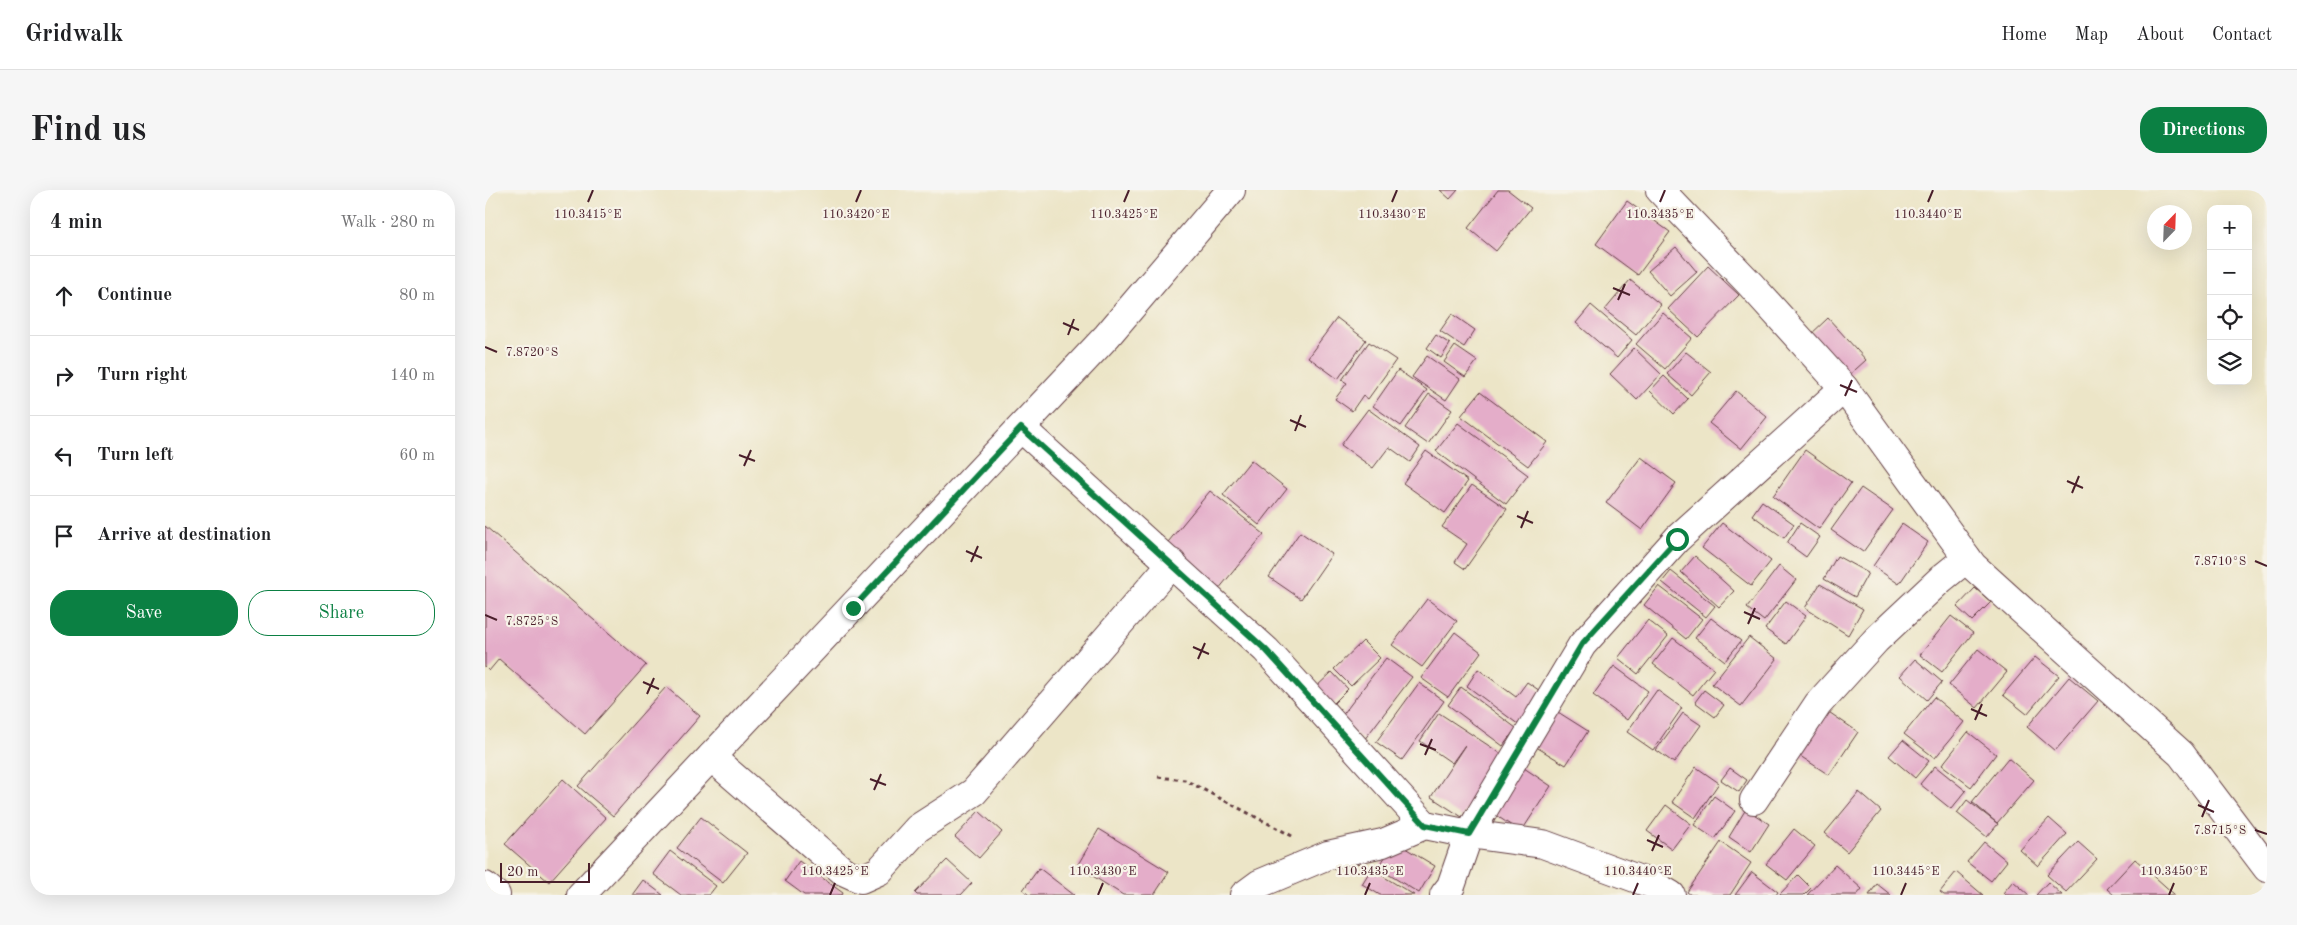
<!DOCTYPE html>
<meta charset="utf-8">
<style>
body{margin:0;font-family:"Old Standard TT",serif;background:#f6f6f6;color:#202124}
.controls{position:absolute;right:15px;top:15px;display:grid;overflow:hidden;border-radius:10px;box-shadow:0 5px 20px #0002}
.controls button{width:45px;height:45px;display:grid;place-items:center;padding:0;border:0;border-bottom:1px solid #e0e0e0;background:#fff;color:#202124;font:25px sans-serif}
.compass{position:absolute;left:1662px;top:15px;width:45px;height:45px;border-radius:50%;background:#fff;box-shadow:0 5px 20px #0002;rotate:23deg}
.scale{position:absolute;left:15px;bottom:12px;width:90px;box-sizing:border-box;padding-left:5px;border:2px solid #4a1f2b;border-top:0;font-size:14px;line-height:18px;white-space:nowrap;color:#4a1f2b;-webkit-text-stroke:4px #f7f3e8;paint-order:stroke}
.stop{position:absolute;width:15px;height:15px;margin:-11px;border:4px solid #0b8043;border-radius:50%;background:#fff}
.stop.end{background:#0b8043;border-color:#fff;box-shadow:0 1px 5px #0008}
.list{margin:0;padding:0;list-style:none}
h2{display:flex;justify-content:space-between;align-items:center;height:65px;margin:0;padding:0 20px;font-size:21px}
h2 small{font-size:16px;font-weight:400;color:#757577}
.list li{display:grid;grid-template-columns:32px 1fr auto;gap:15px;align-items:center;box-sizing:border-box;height:80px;padding:0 20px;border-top:1px solid #e0e0e0}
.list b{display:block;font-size:19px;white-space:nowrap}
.list em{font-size:16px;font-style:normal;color:#757577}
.actions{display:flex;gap:10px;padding:15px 20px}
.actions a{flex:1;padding:11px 0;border:1px solid #0b8043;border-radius:20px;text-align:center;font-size:18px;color:#0b8043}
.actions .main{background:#0b8043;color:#fff}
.icon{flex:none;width:28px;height:28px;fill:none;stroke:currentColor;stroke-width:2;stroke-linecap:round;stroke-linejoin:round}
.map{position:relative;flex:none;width:1782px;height:705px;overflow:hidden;border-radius:20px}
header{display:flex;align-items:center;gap:30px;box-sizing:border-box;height:70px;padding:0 25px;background:#fff;border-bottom:1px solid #e0e0e0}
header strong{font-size:24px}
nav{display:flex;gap:28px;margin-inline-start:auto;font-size:18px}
.intro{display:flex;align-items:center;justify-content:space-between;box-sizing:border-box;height:120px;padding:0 30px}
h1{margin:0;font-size:35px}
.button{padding:12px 22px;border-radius:20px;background:#0b8043;color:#fff;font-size:18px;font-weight:700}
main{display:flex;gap:30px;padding:0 30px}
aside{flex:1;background:#fff;border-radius:20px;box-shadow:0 5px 20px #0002}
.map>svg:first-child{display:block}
.building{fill:#e4adc9}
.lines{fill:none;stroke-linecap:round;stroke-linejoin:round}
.minor-casing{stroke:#623d42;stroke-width:30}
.path{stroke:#623d42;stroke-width:3;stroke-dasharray:4 4;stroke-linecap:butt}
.minor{stroke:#fff;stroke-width:28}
.route{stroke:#0b8043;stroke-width:6}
.ticks{fill:none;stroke:#4a1f2b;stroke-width:2}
.ticks-label{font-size:12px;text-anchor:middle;fill:#4a1f2b;stroke:#f7f3e8;stroke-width:4.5;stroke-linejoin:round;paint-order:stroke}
</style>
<header>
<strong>Gridwalk</strong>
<nav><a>Home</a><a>Map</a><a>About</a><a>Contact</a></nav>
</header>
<div class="intro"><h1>Find us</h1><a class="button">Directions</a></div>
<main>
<aside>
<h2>4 min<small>Walk · 280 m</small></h2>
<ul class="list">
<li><svg class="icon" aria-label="ahead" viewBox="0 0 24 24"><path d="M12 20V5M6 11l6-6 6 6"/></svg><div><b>Continue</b></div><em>80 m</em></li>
<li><svg class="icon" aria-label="right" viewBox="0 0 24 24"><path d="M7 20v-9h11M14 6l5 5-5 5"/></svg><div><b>Turn right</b></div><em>140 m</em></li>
<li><svg class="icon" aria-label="left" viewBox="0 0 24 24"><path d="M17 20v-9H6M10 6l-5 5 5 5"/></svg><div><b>Turn left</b></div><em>60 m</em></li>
<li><svg class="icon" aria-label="arrive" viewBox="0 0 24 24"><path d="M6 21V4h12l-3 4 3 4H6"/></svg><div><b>Arrive at destination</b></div></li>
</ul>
<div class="actions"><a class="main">Save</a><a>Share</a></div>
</aside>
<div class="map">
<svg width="1782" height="705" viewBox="0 0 1782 705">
<rect width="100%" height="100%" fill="#f7f3e8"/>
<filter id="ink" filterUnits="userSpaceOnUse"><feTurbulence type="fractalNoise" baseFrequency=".02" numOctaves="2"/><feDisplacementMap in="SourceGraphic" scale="10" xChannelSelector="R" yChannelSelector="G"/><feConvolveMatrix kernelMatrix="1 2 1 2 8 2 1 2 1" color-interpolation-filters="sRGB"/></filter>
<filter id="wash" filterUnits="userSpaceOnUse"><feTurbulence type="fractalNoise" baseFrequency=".0096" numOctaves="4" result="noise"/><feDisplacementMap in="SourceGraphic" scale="20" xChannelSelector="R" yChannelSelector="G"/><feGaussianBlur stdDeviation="1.12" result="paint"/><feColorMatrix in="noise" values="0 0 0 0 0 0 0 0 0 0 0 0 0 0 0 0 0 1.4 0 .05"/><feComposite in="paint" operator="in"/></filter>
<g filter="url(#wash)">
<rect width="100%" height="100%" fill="#ece5c7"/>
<g id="blocks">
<g class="building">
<polygon points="955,0 973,0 965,9"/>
<polygon points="1013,0 1023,0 1046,18 1011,61 983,38"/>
<polygon points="1142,11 1185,42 1153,85 1111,54"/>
<polygon points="1191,57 1212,82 1185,106 1163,81"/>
<polygon points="1223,76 1254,105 1213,147 1183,119"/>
<polygon points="1145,90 1176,115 1151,145 1120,120"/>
<polygon points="1106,115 1147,150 1132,168 1091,133"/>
<polygon points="1178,123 1207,148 1180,179 1151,154"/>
<polygon points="967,124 990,140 979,157 955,141"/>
<polygon points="852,128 881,150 853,189 823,167"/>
<polygon points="1343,128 1381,170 1360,189 1323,147"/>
<polygon points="951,145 965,154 956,168 942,158"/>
<polygon points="884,152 911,170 883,209 878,205 867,221 850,209 862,193 857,190"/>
<polygon points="970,156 992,171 980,187 959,172"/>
<polygon points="1149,158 1176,184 1152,210 1125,184"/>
<polygon points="1201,162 1226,182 1206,205 1182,184"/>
<polygon points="942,166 975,189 961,210 927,187"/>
<polygon points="913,180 942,200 916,236 888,216"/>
<polygon points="1179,186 1203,209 1189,224 1165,201"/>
<polygon points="1251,201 1282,227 1256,259 1224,233"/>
<polygon points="995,202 1062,252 1043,276 976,226"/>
<polygon points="944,204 967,220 943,254 920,238"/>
<polygon points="883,219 935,257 925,272 904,257 888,278 856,255"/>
<polygon points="973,233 1043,285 1021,314 951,261"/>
<polygon points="1320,260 1366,293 1334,339 1288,306"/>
<polygon points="941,261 983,291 960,323 918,293"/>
<polygon points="1156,267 1191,293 1157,340 1121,313"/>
<polygon points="766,270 802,299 774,335 738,305"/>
<polygon points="987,295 1022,319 980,379 970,372 982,354 957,337"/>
<polygon points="1376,298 1408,320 1378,362 1346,340"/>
<polygon points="725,301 779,344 733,400 679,357"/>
<polygon points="1277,311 1309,334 1299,348 1267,325"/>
<polygon points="1237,333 1286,371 1266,396 1217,358"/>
<polygon points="1315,333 1335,347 1321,367 1302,353"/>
<polygon points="1417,334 1443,352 1414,394 1388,376"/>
<polygon points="0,336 161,475 100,544 14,469 4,481 0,477"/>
<polygon points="815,342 847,364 816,409 784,387"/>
<polygon points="1210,366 1249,401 1234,417 1196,382"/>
<polygon points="1352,366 1383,383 1370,407 1339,389"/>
<polygon points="1294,376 1311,390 1279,431 1262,418"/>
<polygon points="1186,381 1230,416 1221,427 1177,392"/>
<polygon points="1335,394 1378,419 1363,445 1320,418"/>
<polygon points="1174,396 1217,429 1201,449 1159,415"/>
<polygon points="1490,398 1506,412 1487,431 1472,417"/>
<polygon points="942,409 972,431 937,477 907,455"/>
<polygon points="1301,411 1321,426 1301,454 1280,439"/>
<polygon points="1466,426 1488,443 1457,482 1435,465"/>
<polygon points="1226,428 1256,451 1240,471 1210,448"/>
<polygon points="1163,430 1183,446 1153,484 1133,468"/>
<polygon points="970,442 996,462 963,507 936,488"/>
<polygon points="1264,447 1292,469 1256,516 1227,494"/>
<polygon points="1188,448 1229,479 1208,505 1168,474"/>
<polygon points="878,451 895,468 866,496 849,479"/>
<polygon points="1493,459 1522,482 1492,518 1464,495"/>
<polygon points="1550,467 1574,486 1542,524 1518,505"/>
<polygon points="901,468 927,487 879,550 853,531"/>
<polygon points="1430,469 1457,492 1442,510 1415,486"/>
<polygon points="1129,476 1163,501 1142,530 1108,505"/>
<polygon points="993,479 1031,507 1042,492 1058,503 1034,535 982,496"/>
<polygon points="847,482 863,499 846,516 829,499"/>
<polygon points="1584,487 1613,511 1570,561 1542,537"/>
<polygon points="934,493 959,511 917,570 891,552"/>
<polygon points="181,497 215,526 128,626 93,596"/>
<polygon points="976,497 1031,538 1018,556 963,515"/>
<polygon points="1172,500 1197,518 1168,560 1142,542"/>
<polygon points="1219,500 1239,515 1230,527 1210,512"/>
<polygon points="1449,507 1479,532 1450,568 1419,544"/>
<polygon points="1335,516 1373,542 1344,585 1306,560"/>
<polygon points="1065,517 1103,541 1081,575 1043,552"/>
<polygon points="954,523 1018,565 977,627 946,607 980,555 967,573 935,551"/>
<polygon points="1198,523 1216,535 1189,573 1171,560"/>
<polygon points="1483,542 1511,564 1486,597 1457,575"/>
<polygon points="1418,550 1444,571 1430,588 1404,566"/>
<polygon points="1523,568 1549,590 1512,633 1487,612"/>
<polygon points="1033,574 1066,596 1036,642 1003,620"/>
<polygon points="1450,576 1481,601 1466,619 1435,594"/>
<polygon points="1211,577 1234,593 1210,628 1187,612"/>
<polygon points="1245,578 1262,590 1254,602 1236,590"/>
<polygon points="78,589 121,628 64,692 20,654"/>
<polygon points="1374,602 1396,621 1362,662 1340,643"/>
<polygon points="1229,606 1250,621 1230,649 1209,635"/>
<polygon points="1482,610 1513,634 1502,647 1472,623"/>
<polygon points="1181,615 1206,634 1187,659 1162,641"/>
<polygon points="1261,619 1284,634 1266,662 1244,647"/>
<polygon points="494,621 517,642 494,668 470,647"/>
<polygon points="216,627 262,663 238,693 192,658"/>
<polygon points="1564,628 1582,644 1553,676 1535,660"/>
<polygon points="614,639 684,682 669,705 638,705 592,676"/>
<polygon points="1309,639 1330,656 1302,690 1281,674"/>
<polygon points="910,652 950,676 934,703 893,678"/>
<polygon points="1236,652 1266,673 1245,705 1206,705 1202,702"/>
<polygon points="1499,652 1522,671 1506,691 1482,672"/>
<polygon points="1593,652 1612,669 1581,702 1562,685"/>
<polygon points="185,661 231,696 224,705 196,705 168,684"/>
<polygon points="1650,669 1690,705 1629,705 1622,699"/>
<polygon points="462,670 487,693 476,705 432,705 430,703"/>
<polygon points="314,671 358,703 357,705 319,705 300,691"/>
<polygon points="1350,675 1377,699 1372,705 1322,705"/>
<polygon points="554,678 589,705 544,705 538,700"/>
<polygon points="886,679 929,705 895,705 877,694"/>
<polygon points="1267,682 1293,702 1291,705 1250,705"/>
<polygon points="1471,682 1498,705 1459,705 1455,702"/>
<polygon points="1313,685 1326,698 1319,705 1294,705"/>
<polygon points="158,690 178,705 147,705"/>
<polygon points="1528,691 1544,705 1521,705 1518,703"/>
<polygon points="1563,692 1577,705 1551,705"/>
<polygon points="1392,694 1406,705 1384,705"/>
</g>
</g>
</g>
<g filter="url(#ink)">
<use href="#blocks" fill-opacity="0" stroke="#623d42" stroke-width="1"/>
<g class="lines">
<g class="minor-casing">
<g id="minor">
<polyline points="1175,0 1265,94 1359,198 1488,376 1696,564 1782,678"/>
<polyline points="536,238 781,460 940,635"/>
<polyline points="226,567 358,681 376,689 394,681 433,638 489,602 687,373"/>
<polyline points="1269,610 1333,514 1391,450 1456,389 1482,368"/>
<polyline points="0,696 11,705"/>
<polyline points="96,705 622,146 746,0"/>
<polyline points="759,705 774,694 843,665 898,653 940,635 984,644 1058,654 1169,695 1186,705"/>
<polyline points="959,705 966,696 984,644 1097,455 1192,349 1359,198"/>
</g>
</g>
<polyline class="path" points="673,587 700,590 809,647"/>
<use href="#minor" class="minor"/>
</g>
</g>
<g class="lines" filter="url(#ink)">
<polyline class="route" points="368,418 536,238 781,460 940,635 984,644 1097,454 1192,349"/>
</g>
<path class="ticks" d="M103,12L108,0M371,12L376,0M639,12L644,0M907,12L912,0M1175,12L1180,0M1443,12L1448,0M1128,98L1145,105M1133,110L1140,94M578,133L594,140M583,145L589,129M0,157L12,162M1355,195L1372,202M1360,206L1367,190M805,230L821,237M810,241L816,225M254,265L270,271M259,276L266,260M1582,291L1598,298M1587,303L1594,286M1032,326L1048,333M1036,338L1043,321M481,361L497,368M1770,371L1782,376M486,372L493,356M1259,422L1275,429M0,425L12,430M1263,434L1270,418M708,457L724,464M713,469L720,453M158,492L174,499M162,504L169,488M1486,519L1502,526M1490,530L1497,514M935,554L951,560M940,565L947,549M385,589L401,595M389,600L396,584M1713,615L1729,622M1717,627L1724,610M1770,640L1782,644M1162,650L1178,657M1167,661L1174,645M345,705L350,693M613,705L618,693M880,705L885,693M1148,705L1153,693M1416,705L1421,693M1684,705L1689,693"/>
<g class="ticks-label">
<text x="103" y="28">110.3415°E</text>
<text x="371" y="28">110.3420°E</text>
<text x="639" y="28">110.3425°E</text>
<text x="907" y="28">110.3430°E</text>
<text x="1175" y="28">110.3435°E</text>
<text x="1443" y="28">110.3440°E</text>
<text x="47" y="166">7.8720°S</text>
<text x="1735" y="375">7.8710°S</text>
<text x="47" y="435">7.8725°S</text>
<text x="1735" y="644">7.8715°S</text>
<text x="350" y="685">110.3425°E</text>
<text x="618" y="685">110.3430°E</text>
<text x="885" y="685">110.3435°E</text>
<text x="1153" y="685">110.3440°E</text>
<text x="1421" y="685">110.3445°E</text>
<text x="1689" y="685">110.3450°E</text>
</g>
</svg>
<div class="controls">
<button>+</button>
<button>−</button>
<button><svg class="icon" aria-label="locate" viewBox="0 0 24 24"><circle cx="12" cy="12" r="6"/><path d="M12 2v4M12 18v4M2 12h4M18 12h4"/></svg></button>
<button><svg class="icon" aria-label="layers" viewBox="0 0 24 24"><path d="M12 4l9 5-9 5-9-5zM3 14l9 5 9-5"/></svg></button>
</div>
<svg class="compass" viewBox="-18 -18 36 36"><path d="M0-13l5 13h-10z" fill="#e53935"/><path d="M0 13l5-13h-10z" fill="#757577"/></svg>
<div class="scale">20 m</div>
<div class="stop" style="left:1192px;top:349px"></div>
<div class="stop end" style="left:368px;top:418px"></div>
</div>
</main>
